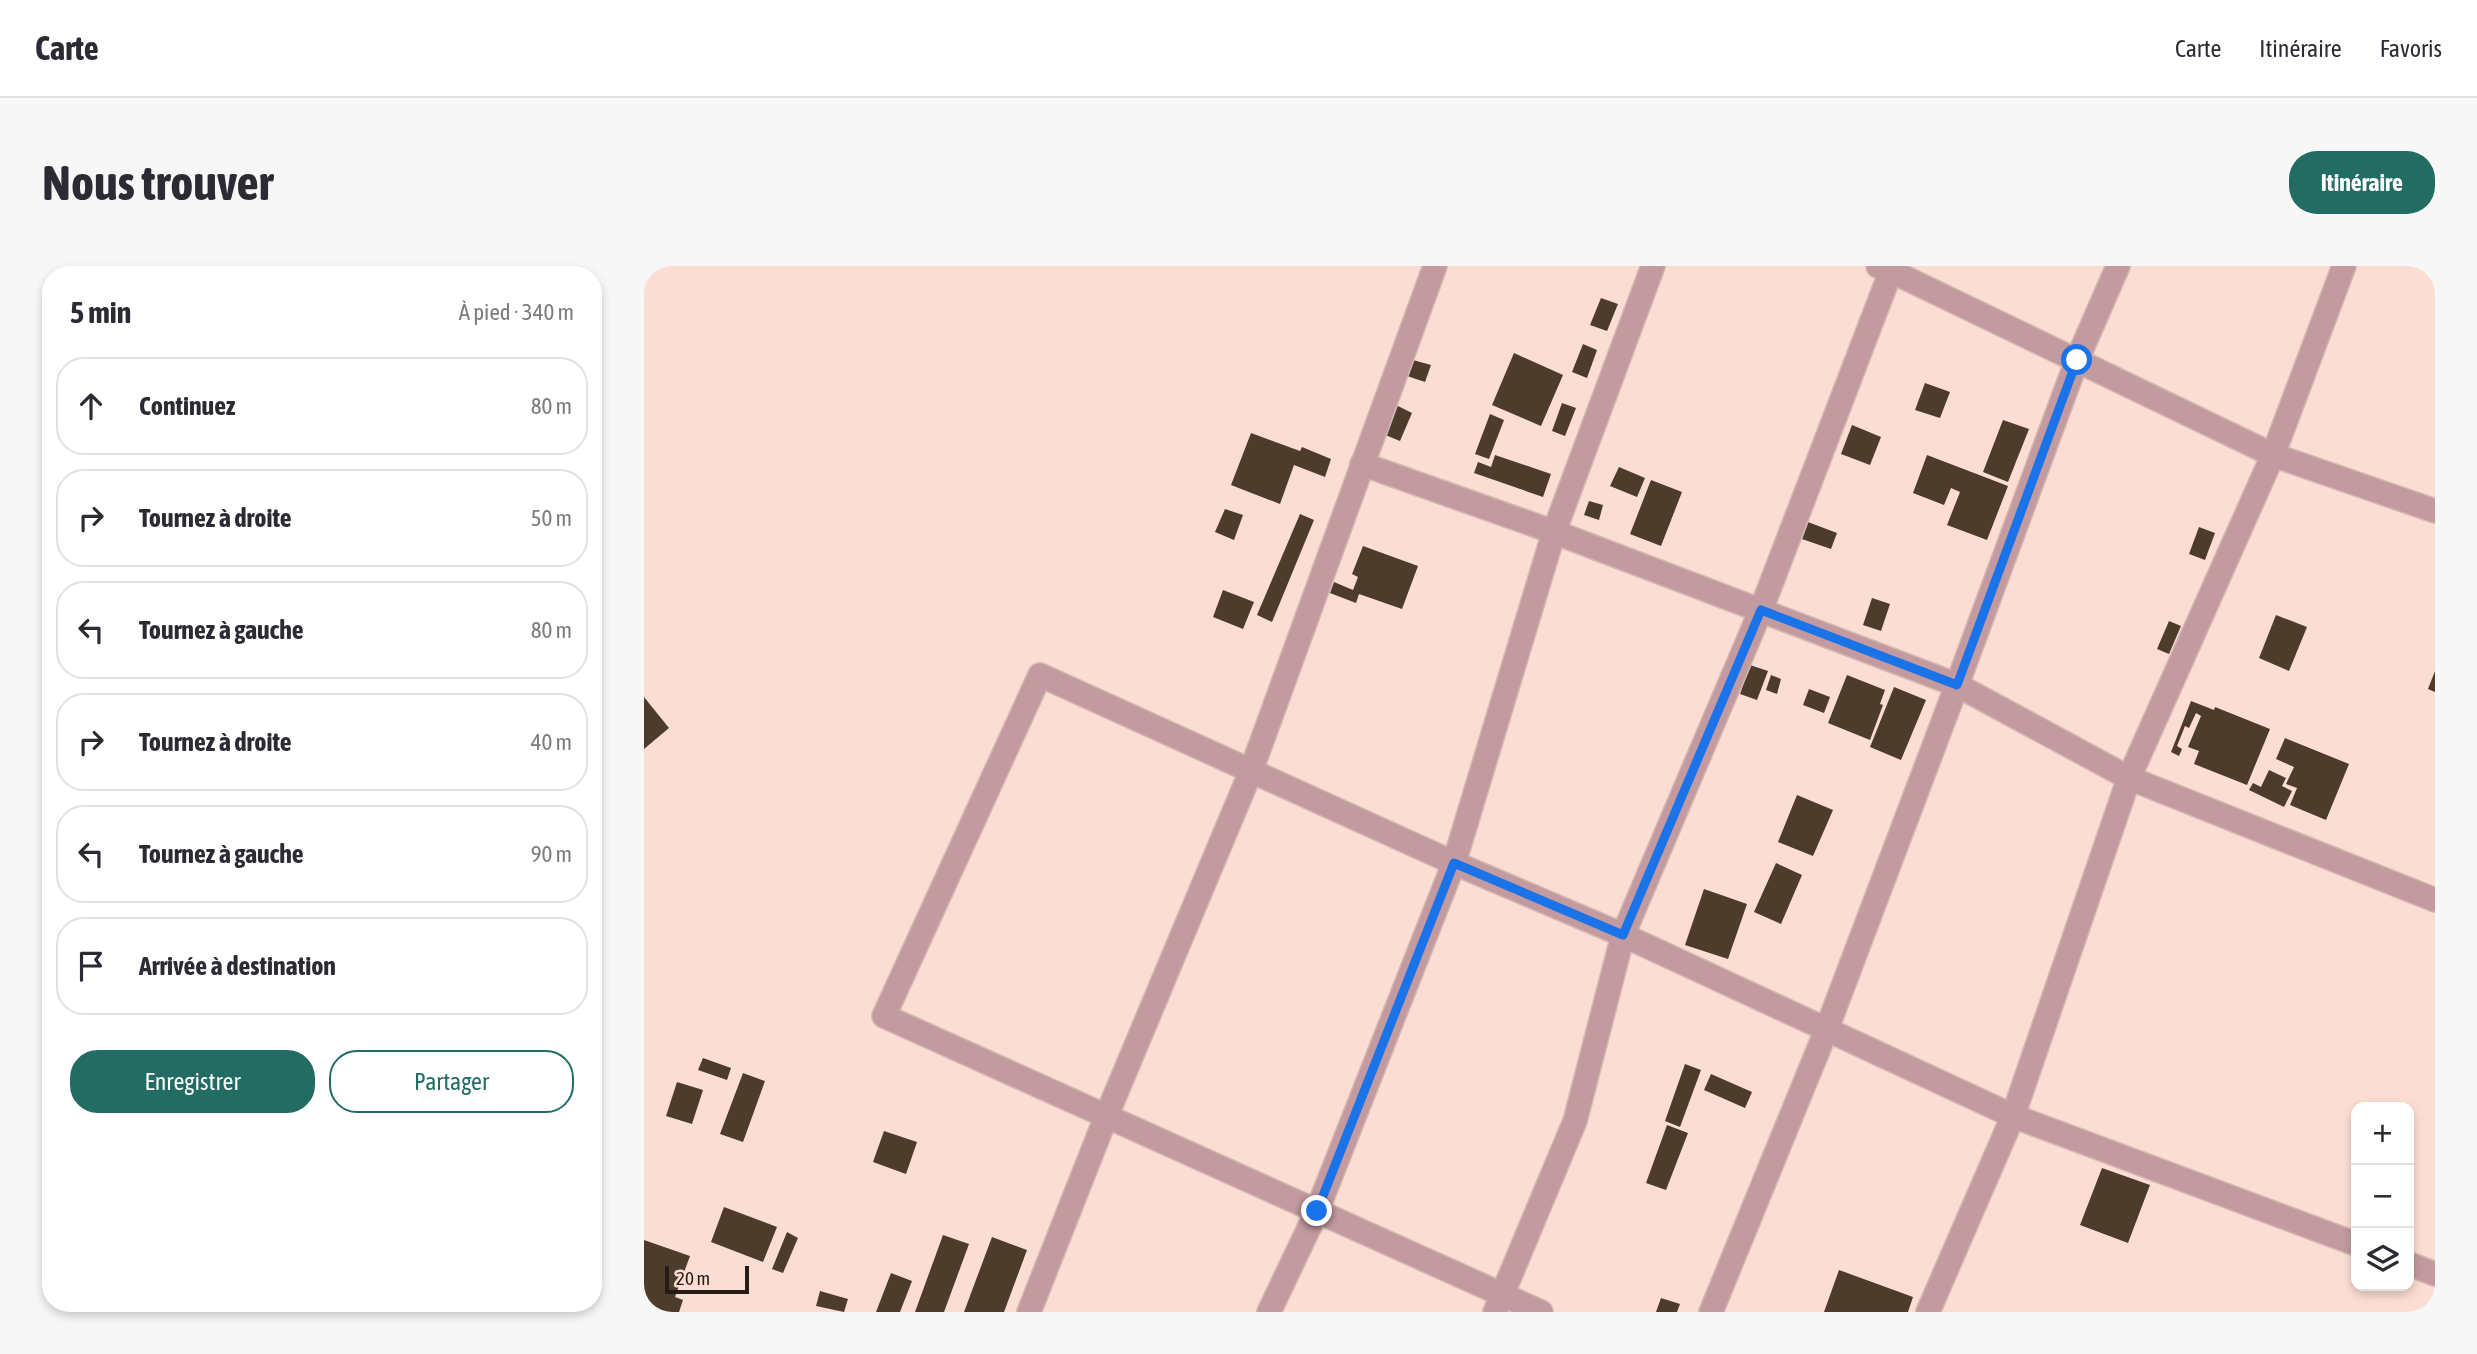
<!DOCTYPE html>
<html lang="fr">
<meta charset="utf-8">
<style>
body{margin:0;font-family:"Asap Condensed",sans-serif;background:#f7f7f7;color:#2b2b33}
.controls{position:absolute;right:21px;bottom:21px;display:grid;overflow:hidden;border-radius:14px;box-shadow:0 4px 10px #0003}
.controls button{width:63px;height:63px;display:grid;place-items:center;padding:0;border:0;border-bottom:2px solid #e1e1e2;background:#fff;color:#2b2b33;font:35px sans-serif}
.scale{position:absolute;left:21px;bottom:18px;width:84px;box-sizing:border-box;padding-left:7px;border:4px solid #251b17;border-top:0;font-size:19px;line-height:24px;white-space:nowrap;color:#251b17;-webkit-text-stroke:5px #fbddd3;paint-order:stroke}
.stop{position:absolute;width:21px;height:21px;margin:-16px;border:5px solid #1a73e8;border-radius:50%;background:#fff}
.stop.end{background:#1a73e8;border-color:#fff;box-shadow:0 2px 7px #0008}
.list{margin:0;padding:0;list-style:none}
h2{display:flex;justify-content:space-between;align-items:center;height:91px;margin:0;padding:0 28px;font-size:30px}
h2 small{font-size:23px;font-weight:400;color:#7c7c81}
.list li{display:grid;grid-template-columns:46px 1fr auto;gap:21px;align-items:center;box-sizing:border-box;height:98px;margin:0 14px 14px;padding:0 14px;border:2px solid #e1e1e2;border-radius:28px}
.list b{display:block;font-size:26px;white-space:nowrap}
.list em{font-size:23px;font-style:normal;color:#7c7c81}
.actions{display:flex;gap:14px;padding:21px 28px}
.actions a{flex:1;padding:16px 0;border:2px solid #236c63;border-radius:28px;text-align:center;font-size:24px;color:#236c63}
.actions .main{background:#236c63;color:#fff}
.icon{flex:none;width:38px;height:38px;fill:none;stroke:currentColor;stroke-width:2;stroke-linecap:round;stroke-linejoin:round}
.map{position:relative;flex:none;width:1791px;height:1046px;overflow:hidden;border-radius:28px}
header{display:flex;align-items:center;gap:42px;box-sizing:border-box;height:98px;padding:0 35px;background:#fff;border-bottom:2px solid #e1e1e2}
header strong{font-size:33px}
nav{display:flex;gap:38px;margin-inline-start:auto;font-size:24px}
.intro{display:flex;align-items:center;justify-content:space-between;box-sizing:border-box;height:168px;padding:0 42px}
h1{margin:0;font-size:49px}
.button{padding:18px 32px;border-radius:28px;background:#236c63;color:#fff;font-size:24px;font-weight:700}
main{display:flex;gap:42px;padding:0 42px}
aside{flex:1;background:#fff;border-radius:28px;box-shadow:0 4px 10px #0003}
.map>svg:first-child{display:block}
.building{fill:#4d3c2b}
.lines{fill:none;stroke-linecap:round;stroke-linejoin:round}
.minor-casing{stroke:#d4bab1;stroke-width:26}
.minor{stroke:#c29a9f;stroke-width:23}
.route{stroke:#1a73e8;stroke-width:9}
</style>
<header>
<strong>Carte</strong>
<nav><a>Carte</a><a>Itinéraire</a><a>Favoris</a></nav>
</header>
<div class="intro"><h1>Nous trouver</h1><a class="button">Itinéraire</a></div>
<main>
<aside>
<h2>5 min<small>À pied · 340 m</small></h2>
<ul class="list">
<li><svg class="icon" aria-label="ahead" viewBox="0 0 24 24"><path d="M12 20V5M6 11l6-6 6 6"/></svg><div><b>Continuez</b></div><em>80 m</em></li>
<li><svg class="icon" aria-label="right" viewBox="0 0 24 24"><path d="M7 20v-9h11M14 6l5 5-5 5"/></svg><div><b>Tournez à droite</b></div><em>50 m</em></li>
<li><svg class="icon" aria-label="left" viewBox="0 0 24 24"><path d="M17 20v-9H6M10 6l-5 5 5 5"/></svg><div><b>Tournez à gauche</b></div><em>80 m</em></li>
<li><svg class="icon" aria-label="right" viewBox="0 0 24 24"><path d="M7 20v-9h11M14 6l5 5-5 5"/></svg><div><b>Tournez à droite</b></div><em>40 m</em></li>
<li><svg class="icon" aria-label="left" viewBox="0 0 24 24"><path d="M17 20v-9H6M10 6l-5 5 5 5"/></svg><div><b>Tournez à gauche</b></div><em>90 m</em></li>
<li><svg class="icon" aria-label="arrive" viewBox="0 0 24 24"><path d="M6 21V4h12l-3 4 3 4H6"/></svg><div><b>Arrivée à destination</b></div></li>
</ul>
<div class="actions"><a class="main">Enregistrer</a><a>Partager</a></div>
</aside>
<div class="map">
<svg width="1791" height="1046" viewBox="0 0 1791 1046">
<rect width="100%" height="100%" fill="#fbddd3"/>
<g class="building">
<polygon points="957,32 974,38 963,65 946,59"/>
<polygon points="939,78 953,84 943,112 928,106"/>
<polygon points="870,87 919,109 897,160 848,139"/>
<polygon points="769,94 787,99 781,116 763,110"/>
<polygon points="1281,117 1306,126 1296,152 1271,144"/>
<polygon points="918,137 932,142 921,170 908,165"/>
<polygon points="752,139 768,147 756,175 739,168"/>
<polygon points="846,148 860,154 845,193 831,188"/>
<polygon points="1359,154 1385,163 1364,216 1339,206"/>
<polygon points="1208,159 1237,171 1226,199 1197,188"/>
<polygon points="607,167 656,185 658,181 687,193 681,211 650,199 636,238 587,219"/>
<polygon points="851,189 907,208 899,231 830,207 834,196 847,201"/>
<polygon points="1283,189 1364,220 1343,274 1303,259 1316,226 1307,222 1300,239 1269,227"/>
<polygon points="975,201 1001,212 993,231 966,220"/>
<polygon points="1007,214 1038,226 1017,280 986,268"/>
<polygon points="945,235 959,239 955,254 940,249"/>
<polygon points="581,243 599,249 590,274 571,266"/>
<polygon points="656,248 670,254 628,356 613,349"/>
<polygon points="1164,256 1193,267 1187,283 1158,273"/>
<polygon points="1555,261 1571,267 1561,294 1545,288"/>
<polygon points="719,280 774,300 758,343 715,328 712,337 686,327 690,316 709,324 714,311 708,308"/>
<polygon points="579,324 610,336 599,363 569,351"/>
<polygon points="1228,332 1246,338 1237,365 1219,359"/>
<polygon points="1632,349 1663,361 1645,405 1615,392"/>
<polygon points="1525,355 1537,360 1525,388 1513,383"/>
<polygon points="1106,399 1124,405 1113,434 1096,428"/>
<polygon points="1791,405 1791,426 1784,423"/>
<polygon points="1127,409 1137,413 1133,428 1122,424"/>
<polygon points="1203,409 1241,424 1236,438 1239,439 1226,474 1184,457"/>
<polygon points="1250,421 1282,434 1257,494 1226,481"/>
<polygon points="1165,423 1186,431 1180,447 1159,439"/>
<polygon points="0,431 25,462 0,483"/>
<polygon points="1547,435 1570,444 1571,441 1626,463 1603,519 1550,498 1555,485 1544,481 1557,450 1552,447 1545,462 1541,460 1533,480 1538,483 1535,490 1527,486"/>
<polygon points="1641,472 1705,498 1682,554 1646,539 1653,522 1642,518 1650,501 1632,493"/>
<polygon points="1625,504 1642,512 1638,520 1648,525 1640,541 1605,524 1609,517 1617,521"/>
<polygon points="1153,529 1189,544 1169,590 1134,576"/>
<polygon points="1132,597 1158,609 1137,658 1110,646"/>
<polygon points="1060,623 1103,638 1084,693 1041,679"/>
<polygon points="59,792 87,802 83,814 54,804"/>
<polygon points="1041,798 1057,804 1036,861 1021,855"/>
<polygon points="99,807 121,815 99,876 76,868"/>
<polygon points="1067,808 1108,826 1101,842 1060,824"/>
<polygon points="33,816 59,824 48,858 22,850"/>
<polygon points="1023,859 1044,867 1022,924 1002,917"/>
<polygon points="240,865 273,876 262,908 229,896"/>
<polygon points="1458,902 1506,919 1484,977 1436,959"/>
<polygon points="80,941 133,961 119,996 67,976"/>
<polygon points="143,966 154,972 139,1007 128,1003"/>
<polygon points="299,969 325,978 300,1046 271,1046"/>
<polygon points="348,971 383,984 360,1046 320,1046"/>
<polygon points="0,974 46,990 31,1031 39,1034 35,1046 9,1046 0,1043"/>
<polygon points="1195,1004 1269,1031 1264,1046 1180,1046"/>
<polygon points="247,1007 268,1015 256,1046 232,1046"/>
<polygon points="176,1025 204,1033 200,1046 172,1040"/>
<polygon points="1017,1032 1036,1038 1033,1046 1012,1046"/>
</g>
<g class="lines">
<g class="minor-casing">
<g id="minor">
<polyline points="1234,0 1247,5 1629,189 1791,245"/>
<polyline points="718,198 910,266 1313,419 1485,512 1791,634"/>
<polyline points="1765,998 1791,1008"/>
<polyline points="385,1046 462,851 607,505 791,0"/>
<polyline points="625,1046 673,945 810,597 910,266 1009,0"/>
<polyline points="851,1046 931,855 979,669 1117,344 1247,5"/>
<polyline points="897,1046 240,750 396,409 810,597 979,669 1369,850 1712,978"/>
<polyline points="1067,1046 1182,765 1313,419 1433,94 1474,0"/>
<polyline points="1284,1046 1369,850 1485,512 1629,189 1700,0"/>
</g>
</g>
<use href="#minor" class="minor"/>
</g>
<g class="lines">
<polyline class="route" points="673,945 810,597 979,669 1117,344 1313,419 1433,94"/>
</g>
</svg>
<div class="controls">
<button>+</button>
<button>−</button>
<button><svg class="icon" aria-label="layers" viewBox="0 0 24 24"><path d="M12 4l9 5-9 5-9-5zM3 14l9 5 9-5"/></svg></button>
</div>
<div class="scale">20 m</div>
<div class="stop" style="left:1433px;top:94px"></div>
<div class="stop end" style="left:673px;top:945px"></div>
</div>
</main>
